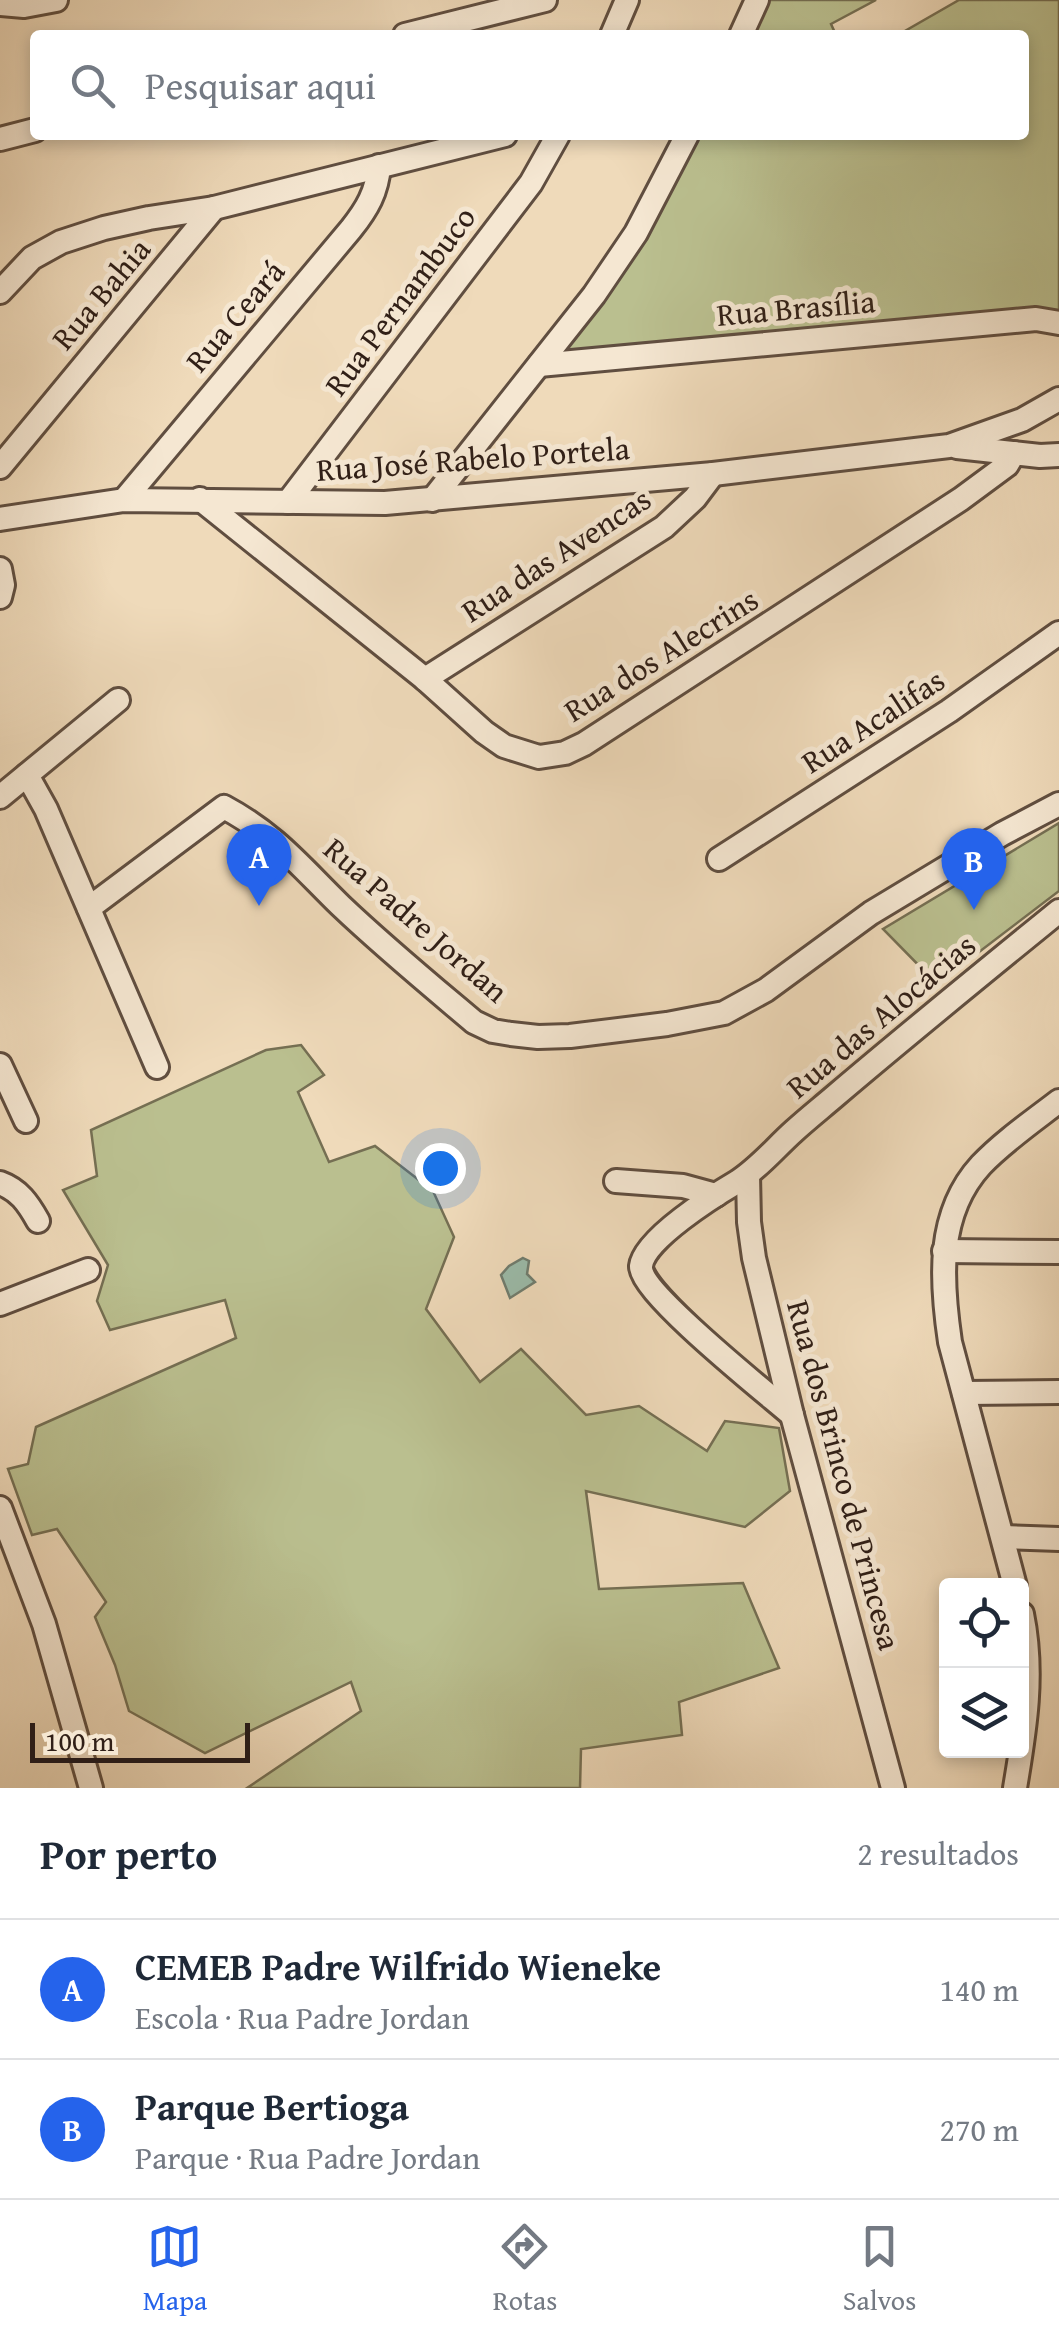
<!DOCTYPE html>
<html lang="pt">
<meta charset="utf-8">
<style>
body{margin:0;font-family:"Gentium Book Plus",serif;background:#f6f6f7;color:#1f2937}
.controls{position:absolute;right:30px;bottom:30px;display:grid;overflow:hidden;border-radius:10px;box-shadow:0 5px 15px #0003}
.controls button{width:90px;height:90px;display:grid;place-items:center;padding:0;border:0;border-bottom:2px solid #e0e1e3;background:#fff;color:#1f2937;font:50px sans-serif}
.scale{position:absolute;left:30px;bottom:25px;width:220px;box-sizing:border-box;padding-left:10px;border:5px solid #301f17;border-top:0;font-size:28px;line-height:35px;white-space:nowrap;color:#301f17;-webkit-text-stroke:8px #f5e7d2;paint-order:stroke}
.you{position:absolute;left:440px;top:1168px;width:35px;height:35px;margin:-25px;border:8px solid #fff;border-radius:50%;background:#1a73e8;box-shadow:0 0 0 15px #1a73e833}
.badge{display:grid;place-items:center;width:65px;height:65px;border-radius:50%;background:#2563eb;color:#fff;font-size:32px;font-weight:700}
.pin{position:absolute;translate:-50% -82px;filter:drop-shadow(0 2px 5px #0008)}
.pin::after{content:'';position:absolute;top:52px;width:35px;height:30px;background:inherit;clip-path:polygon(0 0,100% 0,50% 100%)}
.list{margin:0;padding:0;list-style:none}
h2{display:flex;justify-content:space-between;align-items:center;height:130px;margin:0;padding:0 40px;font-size:42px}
h2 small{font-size:32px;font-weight:400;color:#747a83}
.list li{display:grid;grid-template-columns:65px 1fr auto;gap:30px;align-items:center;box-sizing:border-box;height:140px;padding:0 40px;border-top:2px solid #e0e1e3}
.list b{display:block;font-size:38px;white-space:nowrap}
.list p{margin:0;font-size:32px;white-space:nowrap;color:#747a83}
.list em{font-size:32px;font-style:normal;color:#747a83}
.icon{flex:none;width:55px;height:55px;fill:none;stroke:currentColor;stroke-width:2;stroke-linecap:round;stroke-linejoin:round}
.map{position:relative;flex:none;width:1059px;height:1788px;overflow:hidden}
.search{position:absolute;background:#fff;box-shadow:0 5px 15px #0003;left:30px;right:30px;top:30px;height:110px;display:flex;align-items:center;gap:25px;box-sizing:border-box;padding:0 35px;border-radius:10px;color:#747a83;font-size:38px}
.sheet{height:410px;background:#fff}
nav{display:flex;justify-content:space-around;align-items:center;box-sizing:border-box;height:140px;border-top:2px solid #e0e1e3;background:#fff;font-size:28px;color:#747a83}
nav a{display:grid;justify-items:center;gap:5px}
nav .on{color:#2563eb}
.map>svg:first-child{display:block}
.green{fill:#babf8f;stroke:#756f53;stroke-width:2.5}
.water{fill:#9bbba9;stroke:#707d6f;stroke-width:2.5}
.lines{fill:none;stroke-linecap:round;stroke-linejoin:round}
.minor-casing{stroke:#604e40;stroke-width:28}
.minor{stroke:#f5e7d2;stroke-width:22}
.labels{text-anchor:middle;stroke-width:10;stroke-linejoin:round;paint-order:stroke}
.street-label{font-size:32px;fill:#301f17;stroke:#f5e7d2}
</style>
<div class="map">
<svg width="1059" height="1788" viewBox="0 0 1059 1788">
<rect width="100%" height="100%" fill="#efdaba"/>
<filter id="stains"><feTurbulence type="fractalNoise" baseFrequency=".002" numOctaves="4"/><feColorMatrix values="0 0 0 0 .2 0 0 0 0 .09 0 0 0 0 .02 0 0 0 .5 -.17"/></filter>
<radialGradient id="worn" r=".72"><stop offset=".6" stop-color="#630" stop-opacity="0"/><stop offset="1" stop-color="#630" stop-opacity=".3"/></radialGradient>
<g class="green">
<polygon points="756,0 876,0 831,24 836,35 741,35"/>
<polygon points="959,0 1059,0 1059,328 539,365 687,135 1024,135 1024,35 898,35"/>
<polygon points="1059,823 1059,891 937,984 883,929"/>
<polygon points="301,1045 324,1075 298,1092 329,1162 375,1146 433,1191 454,1237 426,1309 480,1382 521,1349 586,1415 639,1406 707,1451 725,1421 779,1428 790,1491 745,1527 586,1491 599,1589 743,1583 779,1668 679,1702 682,1735 581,1749 580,1788 247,1788 361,1711 351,1682 205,1753 129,1711 115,1665 95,1617 106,1602 57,1529 32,1535 8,1469 28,1464 36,1427 236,1338 225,1300 110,1330 97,1301 108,1265 63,1190 97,1176 91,1130 266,1050"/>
</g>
<polygon class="water" points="523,1258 529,1261 527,1274 535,1282 510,1298 501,1275 509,1266"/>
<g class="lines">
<g class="minor-casing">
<g id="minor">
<polyline points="0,4 24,6 56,0"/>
<polyline points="405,35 545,0"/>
<polyline points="612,35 627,0"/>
<polyline points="741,35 757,0"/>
<polyline points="0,139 35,130"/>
<polyline points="0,292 32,258 61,242 104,228 149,218 214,208 505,135"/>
<polyline points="539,365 1036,319 1059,323"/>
<polyline points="957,447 1040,456 1059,455"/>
<polyline points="0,467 214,208"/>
<polyline points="200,499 425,679 484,732 504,746 539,757 565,753 584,744 961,499 1007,465 1014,453"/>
<path d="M124,500L351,229C367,209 377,192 379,166"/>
<polyline points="432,500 594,295 636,233 687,135"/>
<polyline points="288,502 531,183 558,135"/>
<polyline points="0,519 124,500 385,503 713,474 949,446 1022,420 1059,399"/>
<polyline points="0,569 3,585 0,597"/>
<polyline points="425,679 664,527 695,498 713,474"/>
<polyline points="27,775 46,809 157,1067"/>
<polyline points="0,797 118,700"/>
<polyline points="719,859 949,711 1059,633"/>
<path d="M89,908L224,807C276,835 300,866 341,906C383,946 429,984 474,1022L493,1031L511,1034L538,1037L570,1036L667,1024L724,1013L766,990L871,913L1002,834L1059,804"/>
<polyline points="0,1065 26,1121"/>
<polyline points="748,1175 749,1222 754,1258 792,1415 893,1788"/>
<polyline points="616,1181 683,1186 716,1195"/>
<path d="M0,1183C19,1190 28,1203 38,1221"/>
<polyline points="944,1251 1059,1252"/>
<polyline points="0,1304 88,1270"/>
<polyline points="964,1393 1059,1392"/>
<path d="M792,1415C768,1394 639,1292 641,1266C644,1239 715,1195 737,1182C759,1168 775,1148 794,1131C807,1119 821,1108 835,1096C909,1033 984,972 1059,911"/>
<polyline points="0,1508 44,1624 91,1788"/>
<polyline points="1003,1537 1059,1539"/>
<path d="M1015,1586L950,1342C941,1281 936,1214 981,1165C1004,1141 1033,1121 1059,1101"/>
<path d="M1015,1788C1025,1729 1034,1673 1022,1614"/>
</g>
</g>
<use href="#minor" class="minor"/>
</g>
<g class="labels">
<g class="street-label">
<text transform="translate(101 294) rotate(-50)" y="11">Rua Bahia</text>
<text transform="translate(400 301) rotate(-53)" y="11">Rua Pernambuco</text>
<text transform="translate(796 308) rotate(-5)" y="11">Rua Brasília</text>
<text transform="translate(235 316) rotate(-50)" y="11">Rua Ceará</text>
<text transform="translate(473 459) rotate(-4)" y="11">Rua José Rabelo Portela</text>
<text transform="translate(556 555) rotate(-33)" y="11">Rua das Avencas</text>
<text transform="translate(661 655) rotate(-32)" y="11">Rua dos Alecrins</text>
<text transform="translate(873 721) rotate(-33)" y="11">Rua Acalifas</text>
<text transform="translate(416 920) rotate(41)" y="11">Rua Padre Jordan</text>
<text transform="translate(881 1016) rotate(-40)" y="11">Rua das Alocácias</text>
<text transform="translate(844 1475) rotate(75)" y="11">Rua dos Brinco de Princesa</text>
</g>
</g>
<rect width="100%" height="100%" filter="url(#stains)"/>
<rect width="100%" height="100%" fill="url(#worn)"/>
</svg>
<div class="controls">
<button><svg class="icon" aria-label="locate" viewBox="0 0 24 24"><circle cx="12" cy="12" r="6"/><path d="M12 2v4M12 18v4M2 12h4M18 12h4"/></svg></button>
<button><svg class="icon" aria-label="layers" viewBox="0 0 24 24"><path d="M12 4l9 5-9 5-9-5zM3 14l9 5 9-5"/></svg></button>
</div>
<div class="scale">100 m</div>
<div class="you"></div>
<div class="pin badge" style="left:259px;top:906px">A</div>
<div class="pin badge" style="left:974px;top:910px">B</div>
<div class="search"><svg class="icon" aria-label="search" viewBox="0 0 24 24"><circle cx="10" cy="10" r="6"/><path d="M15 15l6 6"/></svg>Pesquisar aqui</div>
</div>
<section class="sheet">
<h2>Por perto<small>2 resultados</small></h2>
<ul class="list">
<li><span class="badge">A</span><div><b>CEMEB Padre Wilfrido Wieneke</b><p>Escola · Rua Padre Jordan</p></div><em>140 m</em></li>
<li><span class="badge">B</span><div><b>Parque Bertioga</b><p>Parque · Rua Padre Jordan</p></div><em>270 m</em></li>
</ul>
</section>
<nav>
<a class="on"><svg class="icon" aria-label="map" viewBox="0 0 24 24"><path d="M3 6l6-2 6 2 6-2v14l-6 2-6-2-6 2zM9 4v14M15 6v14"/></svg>Mapa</a>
<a><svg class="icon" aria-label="directions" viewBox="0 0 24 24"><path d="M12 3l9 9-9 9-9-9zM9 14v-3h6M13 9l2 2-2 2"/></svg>Rotas</a>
<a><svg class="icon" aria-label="saved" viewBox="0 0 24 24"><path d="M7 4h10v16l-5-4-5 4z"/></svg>Salvos</a>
</nav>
